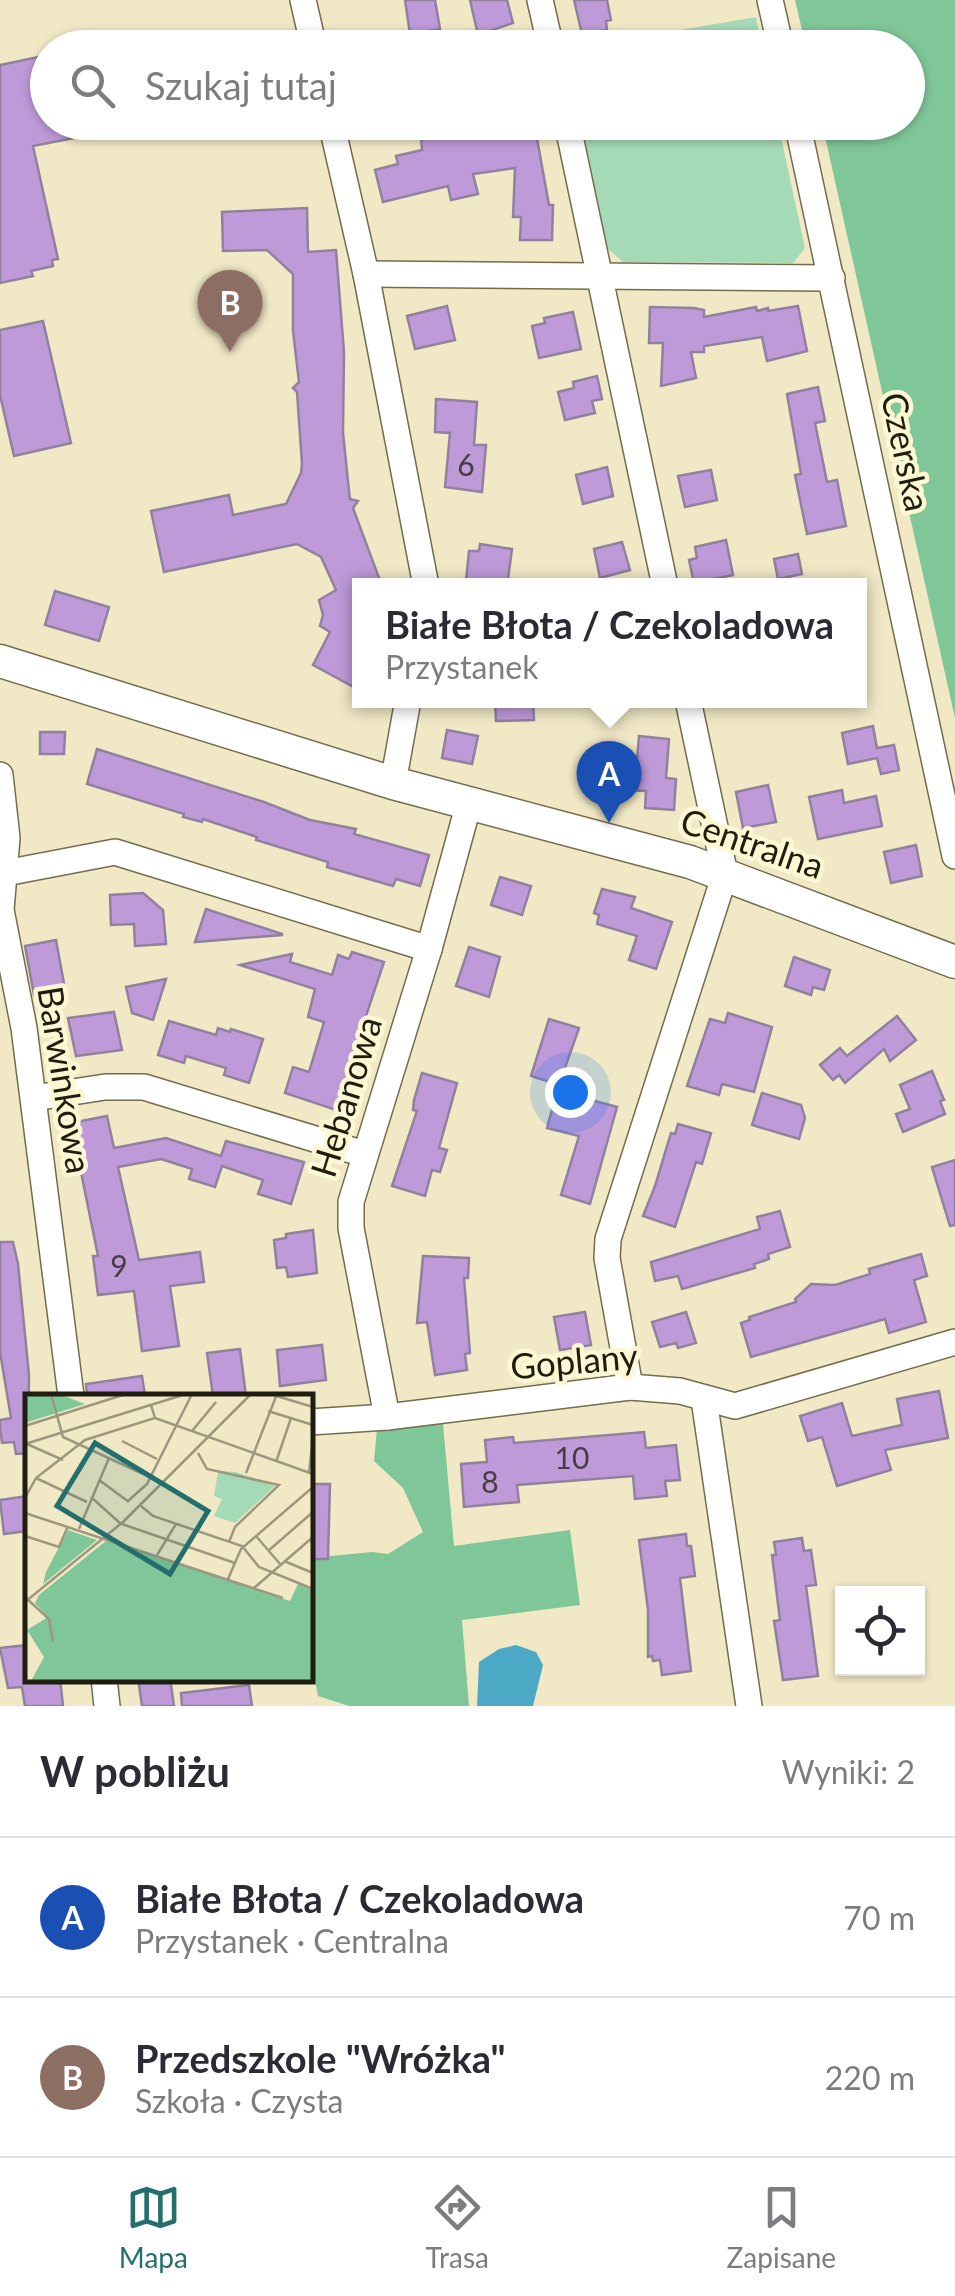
<!DOCTYPE html>
<html lang="pl">
<meta charset="utf-8">
<style>
body{margin:0;font-family:Lato,sans-serif;background:#f2f2f3;color:#2b2b33}
.controls{position:absolute;right:30px;bottom:30px;display:grid;overflow:hidden;border-radius:0px;box-shadow:0 2px 8px #0004}
.controls button{width:90px;height:90px;display:grid;place-items:center;padding:0;border:0;border-bottom:2px solid #e1e1e2;background:#fff;color:#2b2b33;font:50px sans-serif}
.you{position:absolute;left:570px;top:1092px;width:35px;height:35px;margin:-25px;border:8px solid #fff;border-radius:50%;background:#1a73e8;box-shadow:0 0 0 15px #1a73e833}
.badge{display:grid;place-items:center;width:65px;height:65px;border-radius:50%;background:#246f6e;color:#fff;font-size:32px;font-weight:700}
.pin{position:absolute;translate:-50% -82px;filter:drop-shadow(0 2px 5px #0008)}
.pin::after{content:'';position:absolute;top:52px;width:35px;height:30px;background:inherit;clip-path:polygon(0 0,100% 0,50% 100%)}
.popup{position:absolute;left:352px;top:578px;width:515px;height:130px;box-sizing:border-box;display:grid;place-content:center;border-radius:0px;background:#fff;filter:drop-shadow(0 2px 8px #0005);font-size:32px;white-space:nowrap;color:#7c7c81}
.popup b{font-size:38px;color:#2b2b33}
.popup::after{content:'';position:absolute;left:50%;top:100%;margin-left:-20px;border:20px solid transparent;border-top-color:#fff}
.list{margin:0;padding:0;list-style:none}
h2{display:flex;justify-content:space-between;align-items:center;height:130px;margin:0;padding:0 40px;font-size:42px}
h2 small{font-size:32px;font-weight:400;color:#7c7c81}
.list li{display:grid;grid-template-columns:65px 1fr auto;gap:30px;align-items:center;box-sizing:border-box;height:160px;padding:0 40px;border-top:2px solid #e1e1e2}
.list b{display:block;font-size:38px;white-space:nowrap}
.list p{margin:0;font-size:32px;white-space:nowrap;color:#7c7c81}
.list em{font-size:32px;font-style:normal;color:#7c7c81}
.icon{flex:none;width:55px;height:55px;fill:none;stroke:currentColor;stroke-width:2;stroke-linecap:round;stroke-linejoin:round}
.map{position:relative;flex:none;width:955px;height:1706px;overflow:hidden}
.search{position:absolute;background:#fff;box-shadow:0 2px 8px #0004;left:30px;right:30px;top:30px;height:110px;display:flex;align-items:center;gap:25px;box-sizing:border-box;padding:0 35px;border-radius:55px;color:#7c7c81;font-size:38px}
.sheet{height:450px;background:#fff}
nav{display:flex;justify-content:space-around;align-items:center;box-sizing:border-box;height:140px;border-top:2px solid #e1e1e2;background:#fff;font-size:28px;color:#7c7c81}
nav a{display:grid;justify-items:center;gap:5px}
nav .on{color:#246f6e}
.map>svg:first-child{display:block}
.green{fill:#a4dab6}
.forest{fill:#7fc698}
.water{fill:#4ca9c6}
.building{fill:#be9ad9;stroke:#91819e;stroke-width:2.5}
.lines{fill:none;stroke-linecap:round;stroke-linejoin:round}
.minor-casing{stroke:#736c4d;stroke-width:28}
.tertiary-casing{stroke:#736c4d;stroke-width:35}
.minor{stroke:#fff;stroke-width:25}
.tertiary{stroke:#fff;stroke-width:32}
.labels{text-anchor:middle;stroke-width:9;stroke-linejoin:round;paint-order:stroke}
.number-label{font-size:30px;fill:#473c42}
.street-label{font-size:35px;fill:#1f1d10;stroke:#fef7d3}
.inset-road{fill:none;stroke:#9d977d;stroke-width:2.5}
.view{fill:#246f6e;fill-opacity:0.15;stroke:#246f6e;stroke-width:5}
.inset-edge{fill:none;stroke:#1f1d10;stroke-width:5}
</style>
<div class="map">
<svg width="955" height="1706" viewBox="0 0 955 1706">
<rect width="100%" height="100%" fill="#f1e9c6"/>
<g class="green">
<polygon points="756,17 762,47 582,47"/>
<polygon points="581,123 778,123 805,248 793,263 623,262 608,249"/>
</g>
<g class="forest">
<polygon points="795,0 955,0 955,718 822,123 908,122 908,48 806,47"/>
<polygon points="443,1424 454,1546 570,1530 580,1605 462,1620 469,1706 349,1706 318,1696 310,1656 310,1558 372,1552 388,1554 423,1532 403,1488 374,1461 377,1429"/>
</g>
<polygon class="water" points="516,1645 536,1652 543,1665 533,1706 477,1706 479,1662 499,1649"/>
<g class="building">
<polygon points="405,0 435,0 440,29 410,34"/>
<polygon points="470,0 507,0 513,23 478,35"/>
<polygon points="574,0 607,0 611,20 606,21 607,30 582,34"/>
<polygon points="48,55 48,122 104,122 105,132 33,146 58,259 52,260 53,266 31,271 33,276 0,283 0,65"/>
<polygon points="534,122 549,205 553,205 552,240 520,240 521,217 513,217 515,168 473,174 478,194 451,200 448,186 383,202 375,170 398,164 396,156 422,150 420,123"/>
<polygon points="307,208 308,252 336,250 344,352 343,433 349,491 350,499 358,501 353,508 382,586 359,586 359,690 313,665 330,632 320,626 323,615 319,600 336,590 321,557 297,544 164,572 151,511 229,495 233,515 286,504 301,473 302,464 297,392 293,388 299,382 293,331 293,274 267,250 223,251 222,212"/>
<polygon points="447,306 455,340 415,349 407,316"/>
<polygon points="798,306 807,351 767,361 762,337 704,346 704,352 691,352 696,378 661,386 663,343 649,343 650,307 694,308 704,310 704,317 756,307 757,311 768,308 768,311"/>
<polygon points="573,312 581,349 539,358 532,326 545,323 544,318"/>
<polygon points="43,321 71,443 14,456 0,395 0,330"/>
<polygon points="597,376 602,399 592,401 595,413 565,420 558,392 574,388 573,382"/>
<polygon points="818,387 825,421 815,423 827,482 837,480 846,526 807,534 795,475 801,474 787,394"/>
<polygon points="436,399 477,402 474,445 486,445 482,492 445,487 450,433 435,432"/>
<polygon points="607,467 613,496 583,504 576,475"/>
<polygon points="711,470 717,500 685,507 678,476"/>
<polygon points="726,540 733,575 694,583 689,560 697,558 695,547"/>
<polygon points="622,542 630,570 600,578 594,549"/>
<polygon points="480,544 512,549 507,586 466,581 469,551 479,551"/>
<polygon points="798,554 802,574 778,579 774,559"/>
<polygon points="55,591 109,607 99,641 45,625"/>
<polygon points="495,700 533,700 534,720 496,721"/>
<polygon points="873,726 877,748 894,745 899,770 881,774 877,758 848,764 842,733"/>
<polygon points="447,730 478,736 472,764 442,758"/>
<polygon points="40,732 65,732 64,754 40,754"/>
<polygon points="639,736 669,739 666,778 676,779 674,810 645,808 646,791 588,788 589,757 637,759"/>
<polygon points="97,749 264,802 310,820 356,829 354,834 429,855 420,886 396,879 393,886 327,867 328,862 256,840 257,837 203,819 202,822 183,817 184,814 87,784"/>
<polygon points="768,785 776,822 743,828 736,792"/>
<polygon points="842,790 844,803 876,796 882,826 818,839 809,797"/>
<polygon points="916,845 922,876 891,883 884,852"/>
<polygon points="500,877 531,886 522,915 491,905"/>
<polygon points="602,889 635,897 631,908 672,922 656,969 629,960 637,936 597,924 599,915 594,913"/>
<polygon points="143,893 163,910 166,944 135,946 134,924 111,925 110,895"/>
<polygon points="206,909 282,934 282,935 195,942"/>
<polygon points="56,940 65,989 34,995 25,946"/>
<polygon points="469,947 500,957 489,997 456,986"/>
<polygon points="352,952 384,962 361,1031 363,1039 357,1044 345,1081 350,1083 342,1112 285,1093 293,1067 309,1072 324,1022 308,1017 315,989 240,965 292,954 290,962 332,975 338,955 349,959"/>
<polygon points="794,957 830,970 824,990 813,987 811,995 785,986"/>
<polygon points="166,979 153,1020 132,1013 126,987"/>
<polygon points="114,1012 122,1050 76,1056 68,1018"/>
<polygon points="728,1013 772,1027 754,1092 722,1084 719,1095 687,1086 710,1019 725,1023"/>
<polygon points="897,1016 916,1040 890,1061 884,1049 845,1083 839,1075 833,1080 820,1065 840,1048 847,1056"/>
<polygon points="549,1019 579,1028 559,1085 531,1076"/>
<polygon points="169,1021 216,1035 218,1028 230,1032 231,1029 263,1039 249,1083 224,1075 226,1068 186,1056 184,1063 158,1055"/>
<polygon points="932,1071 944,1100 940,1101 945,1114 903,1132 896,1114 910,1109 900,1085"/>
<polygon points="422,1073 457,1083 439,1148 447,1150 440,1172 432,1170 425,1196 392,1186 417,1111 413,1110 414,1100"/>
<polygon points="557,1091 617,1107 590,1204 561,1195 579,1136 547,1128"/>
<polygon points="762,1093 801,1105 805,1118 799,1139 752,1125"/>
<polygon points="107,1116 114,1148 166,1138 221,1156 226,1141 304,1162 291,1204 258,1194 263,1180 222,1166 215,1187 189,1179 192,1169 161,1159 118,1167 139,1260 200,1252 204,1282 170,1286 179,1346 142,1351 134,1291 98,1295 93,1256 98,1256 71,1123"/>
<polygon points="678,1124 711,1133 702,1164 696,1162 675,1227 643,1216 655,1186 671,1133 675,1134"/>
<polygon points="955,1160 955,1225 950,1226 932,1167"/>
<polygon points="780,1211 790,1247 768,1254 769,1259 754,1264 755,1268 682,1289 678,1276 655,1281 651,1262 760,1229 757,1217"/>
<polygon points="313,1230 317,1273 288,1277 286,1267 277,1268 274,1240 286,1238 286,1234"/>
<polygon points="0,1242 13,1242 18,1264 29,1375 28,1453 16,1454 14,1442 2,1443 0,1428 0,1420 11,1418 0,1352"/>
<polygon points="921,1254 927,1276 914,1280 926,1322 889,1333 885,1319 751,1357 741,1323 750,1320 749,1317 796,1302 795,1299 811,1284 835,1285 870,1274 869,1269"/>
<polygon points="423,1256 469,1258 468,1278 464,1278 470,1353 465,1354 467,1370 435,1375 427,1322 417,1323"/>
<polygon points="585,1312 591,1345 560,1350 554,1317"/>
<polygon points="686,1312 696,1343 678,1348 676,1343 660,1347 652,1322"/>
<polygon points="322,1345 326,1380 280,1386 277,1350"/>
<polygon points="240,1349 246,1396 213,1396 207,1353"/>
<polygon points="142,1376 145,1396 87,1396 86,1384"/>
<polygon points="939,1391 948,1438 885,1450 891,1470 837,1486 822,1437 808,1441 800,1416 842,1403 852,1436 902,1425 897,1399"/>
<polygon points="644,1432 646,1448 676,1445 680,1480 665,1481 667,1496 635,1499 633,1476 517,1485 519,1502 464,1507 461,1464 487,1462 485,1440 513,1437 514,1443"/>
<polygon points="310,1484 330,1484 328,1559 312,1559"/>
<polygon points="28,1496 28,1531 4,1534 0,1500"/>
<polygon points="686,1534 687,1546 691,1546 695,1576 680,1578 691,1671 662,1675 660,1660 653,1661 652,1656 648,1657 648,1610 639,1540"/>
<polygon points="802,1538 804,1551 811,1550 816,1585 806,1586 818,1676 783,1680 774,1621 780,1620 772,1555 776,1555 774,1542"/>
<polygon points="28,1645 28,1678 60,1678 63,1706 25,1706 22,1687 8,1688 0,1648"/>
<polygon points="138,1678 170,1678 174,1706 142,1706"/>
<polygon points="249,1685 252,1706 182,1706 181,1693"/>
</g>
<g class="lines">
<g class="minor-casing">
<g id="minor">
<polyline points="303,0 314,48"/>
<polyline points="540,0 551,48"/>
<polyline points="770,0 781,48"/>
<polyline points="331,122 366,274 426,586"/>
<polyline points="567,122 665,586"/>
<polyline points="797,122 955,856"/>
<polyline points="366,274 832,278"/>
<polyline points="0,775 7,838 1,910 24,1028 71,1396"/>
<polyline points="393,783 408,700"/>
<polyline points="0,874 115,852 429,949"/>
<polyline points="34,1098 105,1087 144,1087 364,1154"/>
<polyline points="630,1387 607,1258 608,1239 725,874 688,700"/>
<polyline points="704,1399 749,1706"/>
<polyline points="387,1417 351,1228 351,1202 429,949 469,803"/>
<polyline points="310,1422 387,1417 630,1387 680,1391 735,1406 955,1342"/>
<polyline points="104,1678 107,1706"/>
</g>
</g>
<g class="tertiary-casing">
<polyline id="tertiary" points="0,661 393,783 690,862 955,962"/>
</g>
<use href="#minor" class="minor"/>
<use href="#tertiary" class="tertiary"/>
</g>
<g class="labels">
<g class="number-label">
<text x="466" y="476">6</text>
<text x="119" y="1277">9</text>
<text x="572" y="1469">10</text>
<text x="490" y="1493">8</text>
</g>
<g class="street-label">
<text transform="translate(905 452) rotate(78)" y="12">Czerska</text>
<text transform="translate(752 844) rotate(19)" y="12">Centralna</text>
<text transform="translate(64 1080) rotate(81)" y="12">Barwinkowa</text>
<text transform="translate(347 1097) rotate(-73)" y="12">Hebanowa</text>
<text transform="translate(574 1362) rotate(-5)" y="12">Goplany</text>
</g>
</g>
<g transform="translate(25 1394)">
<rect width="288" height="288" fill="#f1e9c6"/>
<path d="M193,77L211,78L250,92L210,129L189,122L197,105L189,102Z" fill="#a4dab6"/>
<path d="M0,0H34L60,10L0,29ZM43,136L72,146L18,190L21,178ZM82,146L265,207L273,190L287,196V287H6L19,263L2,236L23,223L10,209L14,201Z" fill="#7fc698"/>
<path class="inset-road" d="M26,0L38,43L140,90M245,0L288,13M243,17L288,31M130,24L288,80M0,32L101,0M167,37L191,8M97,47L132,65M0,50L161,0M2,50L38,66M173,59L182,75L254,91L210,133L204,148M251,68L266,24M221,79L252,0M284,79L288,43M11,84L62,108M74,86L104,108M66,103L96,130M0,104L11,84L60,46L130,24L126,11M103,107L122,90L167,0M116,112L128,122L217,152L234,173L288,195M0,119L258,204M97,130L210,169M54,135L84,64M0,142L34,153L43,132M231,142L255,170M243,157L288,118M132,161L151,130M259,167L288,179M203,185L216,155L288,93M229,194L288,143M1,204L24,225L28,248M0,208L98,128L226,0"/>
<path class="view" d="M70,49L183,117L145,180L32,112Z"/>
<rect width="288" height="288" class="inset-edge"/>
</g>
</svg>
<div class="controls">
<button><svg class="icon" aria-label="locate" viewBox="0 0 24 24"><circle cx="12" cy="12" r="6"/><path d="M12 2v4M12 18v4M2 12h4M18 12h4"/></svg></button>
</div>
<div class="you"></div>
<div class="pin badge" style="left:609px;top:823px;background:#1a4fb4">A</div>
<div class="popup"><b>Białe Błota / Czekoladowa</b>Przystanek</div>
<div class="pin badge" style="left:230px;top:352px;background:#8d6e63">B</div>
<div class="search"><svg class="icon" aria-label="search" viewBox="0 0 24 24"><circle cx="10" cy="10" r="6"/><path d="M15 15l6 6"/></svg>Szukaj tutaj</div>
</div>
<section class="sheet">
<h2>W pobliżu<small>Wyniki: 2</small></h2>
<ul class="list">
<li><span class="badge" style="background:#1a4fb4">A</span><div><b>Białe Błota / Czekoladowa</b><p>Przystanek · Centralna</p></div><em>70 m</em></li>
<li><span class="badge" style="background:#8d6e63">B</span><div><b>Przedszkole &quot;Wróżka&quot;</b><p>Szkoła · Czysta</p></div><em>220 m</em></li>
</ul>
</section>
<nav>
<a class="on"><svg class="icon" aria-label="map" viewBox="0 0 24 24"><path d="M3 6l6-2 6 2 6-2v14l-6 2-6-2-6 2zM9 4v14M15 6v14"/></svg>Mapa</a>
<a><svg class="icon" aria-label="directions" viewBox="0 0 24 24"><path d="M12 3l9 9-9 9-9-9zM9 14v-3h6M13 9l2 2-2 2"/></svg>Trasa</a>
<a><svg class="icon" aria-label="saved" viewBox="0 0 24 24"><path d="M7 4h10v16l-5-4-5 4z"/></svg>Zapisane</a>
</nav>
